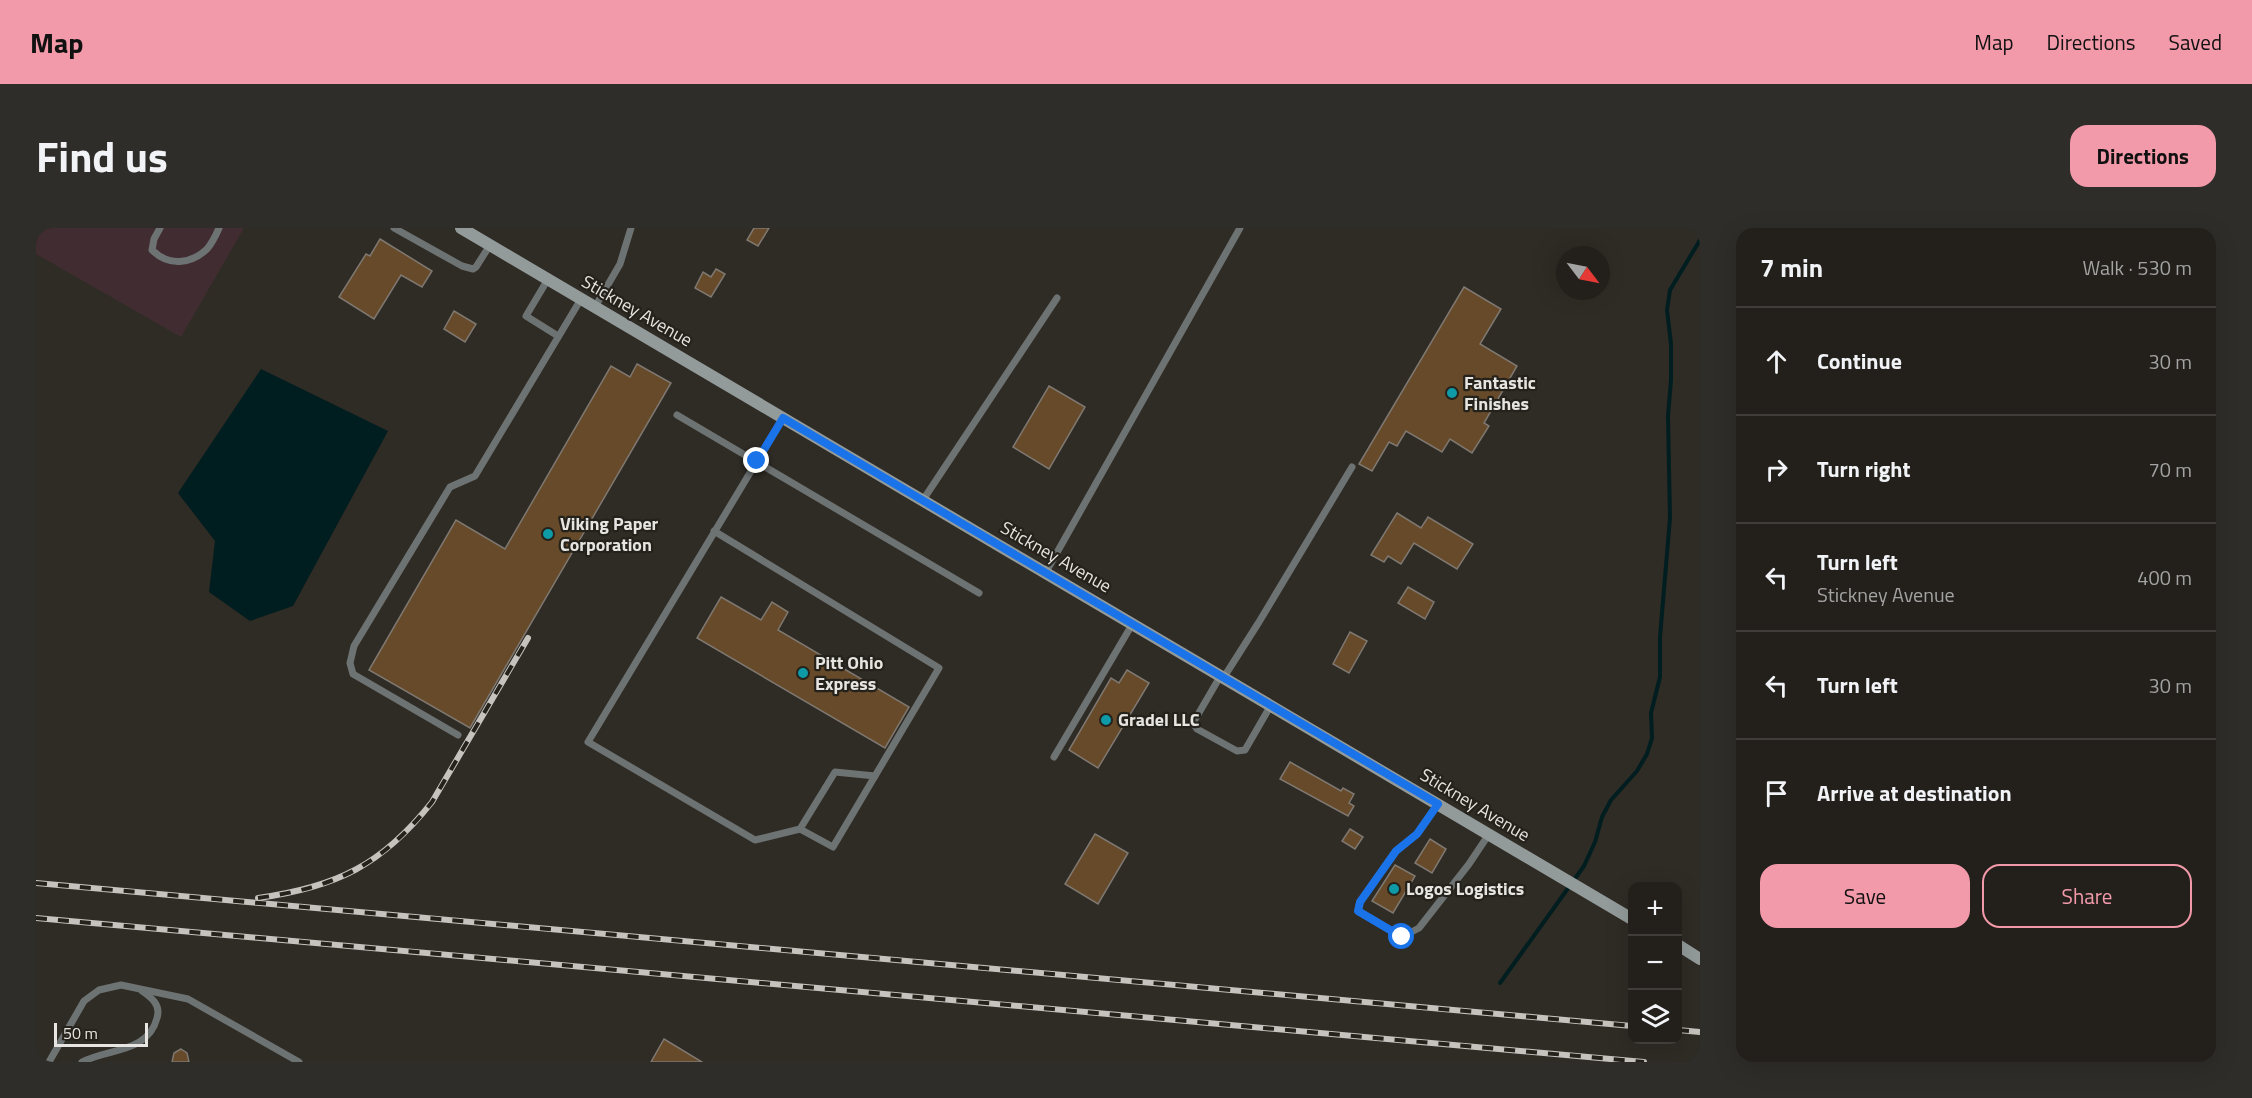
<!DOCTYPE html>
<meta charset="utf-8">
<style>
body{margin:0;font-family:"Titillium Web",sans-serif;background:#2f2d29;color:#f1f3f6}
.controls{position:absolute;right:18px;bottom:18px;display:grid;overflow:hidden;border-radius:12px;box-shadow:0 6px 24px #0002}
.controls button{width:54px;height:54px;display:grid;place-items:center;padding:0;border:0;border-bottom:2px solid #403e3b;background:#23201c;color:#f1f3f6;font:30px sans-serif}
.compass{position:absolute;left:1520px;top:18px;width:54px;height:54px;border-radius:50%;background:#23201c;box-shadow:0 6px 24px #0002;rotate:122deg}
.scale{position:absolute;left:18px;bottom:15px;width:94px;box-sizing:border-box;padding-left:6px;border:3px solid #e7e5e1;border-top:0;font-size:16px;line-height:21px;white-space:nowrap;color:#e7e5e1;-webkit-text-stroke:4px #25221b;paint-order:stroke}
.stop{position:absolute;width:18px;height:18px;margin:-14px;border:4px solid #1a73e8;border-radius:50%;background:#fff}
.stop.end{background:#1a73e8;border-color:#fff;box-shadow:0 2px 6px #0008}
.list{margin:0;padding:0;list-style:none}
h2{display:flex;justify-content:space-between;align-items:center;height:78px;margin:0;padding:0 24px;font-size:26px}
h2 small{font-size:20px;font-weight:400;color:#a3a3a3}
.list li{display:grid;grid-template-columns:39px 1fr auto;gap:18px;align-items:center;box-sizing:border-box;height:108px;padding:0 24px;border-top:2px solid #403e3b}
.list b{display:block;font-size:22px;white-space:nowrap}
.list p{margin:0;font-size:20px;white-space:nowrap;color:#a3a3a3}
.list em{font-size:20px;font-style:normal;color:#a3a3a3}
.actions{display:flex;gap:12px;padding:18px 24px}
.actions a{flex:1;padding:14px 0;border:2px solid #f39aaa;border-radius:18px;text-align:center;font-size:21px;color:#f39aaa}
.actions .main{background:#f39aaa;color:#111}
.icon{flex:none;width:33px;height:33px;fill:none;stroke:currentColor;stroke-width:2;stroke-linecap:round;stroke-linejoin:round}
.map{position:relative;flex:none;width:1664px;height:834px;overflow:hidden;border-radius:18px}
header{display:flex;align-items:center;gap:36px;box-sizing:border-box;height:84px;padding:0 30px;background:#f39aaa;color:#111}
header strong{font-size:28px}
nav{display:flex;gap:33px;margin-inline-start:auto;font-size:21px}
.intro{display:flex;align-items:center;justify-content:space-between;box-sizing:border-box;height:144px;padding:0 36px}
h1{margin:0;font-size:42px}
.button{padding:15px 27px;border-radius:18px;background:#f39aaa;color:#111;font-size:21px;font-weight:700}
main{display:flex;gap:36px;padding:0 36px}
aside{flex:1;background:#23201c;border-radius:18px;box-shadow:0 6px 24px #0002}
.map>svg:first-child{display:block}
.commercial{fill:#412d31}
.water{fill:#001e20}
.lines{fill:none;stroke-linecap:round;stroke-linejoin:round}
.stream{stroke:#001e20;stroke-width:4}
.building{fill:#674a29;stroke:#7e7871;stroke-width:1.5}
.lane{stroke:#6d7272;stroke-width:7}
.secondary{stroke:#929a9a;stroke-width:12}
.rail-casing{stroke:#c6c3bf;stroke-width:6}
.rail{stroke:#25221b;stroke-width:4;stroke-dasharray:11;stroke-linecap:butt}
.route{stroke:#1a73e8;stroke-width:8}
.culture-dot{fill:#0f9aa8;stroke:#25221b;stroke-width:2}
.labels{text-anchor:middle;stroke-width:4.5;stroke-linejoin:round;paint-order:stroke}
.street-label{font-size:18px;fill:#e7e5e1;stroke:#25221b}
.poi-label{font-size:18px;font-weight:bold;fill:#e7e5e1;stroke:#25221b;text-anchor:start}
</style>
<header>
<strong>Map</strong>
<nav><a>Map</a><a>Directions</a><a>Saved</a></nav>
</header>
<div class="intro"><h1>Find us</h1><a class="button">Directions</a></div>
<main>
<div class="map">
<svg width="1664" height="834" viewBox="0 0 1664 834">
<rect width="100%" height="100%" fill="#2f2b25"/>
<polygon class="commercial" points="0,0 208,0 145,109 0,26"/>
<polygon class="water" points="225,141 352,203 257,378 214,393 173,364 179,313 142,265"/>
<g class="lines">
<polyline class="stream" points="1464,755 1548,638 1559,614 1566,589 1575,572 1601,543 1611,526 1616,510 1615,485 1624,449 1624,409 1634,290 1632,188 1635,152 1635,116 1631,82 1634,62 1664,12"/>
</g>
<g class="building">
<polygon points="718,0 733,0 722,18 711,12"/>
<polygon points="344,11 396,43 386,59 365,47 338,91 303,69 330,26 334,28"/>
<polygon points="680,41 689,46 675,69 659,60 667,44 675,49"/>
<polygon points="1428,59 1465,81 1444,116 1481,138 1448,195 1453,198 1436,225 1414,211 1406,224 1370,203 1361,218 1353,214 1336,243 1323,236"/>
<polygon points="418,83 440,96 429,114 408,101"/>
<polygon points="601,136 635,155 434,500 333,442 420,292 469,321 575,138 594,149"/>
<polygon points="1013,158 1049,179 1013,241 977,219"/>
<polygon points="1361,285 1385,300 1392,289 1437,316 1421,341 1378,315 1365,336 1352,328 1348,334 1335,327"/>
<polygon points="1372,359 1398,374 1389,391 1362,375"/>
<polygon points="685,369 725,392 736,374 752,384 742,402 873,479 849,520 661,410"/>
<polygon points="1314,404 1331,413 1313,445 1297,436"/>
<polygon points="1091,442 1113,455 1062,540 1033,522 1075,450 1083,455"/>
<polygon points="1254,534 1305,563 1307,560 1318,566 1313,575 1318,578 1312,588 1244,551"/>
<polygon points="1314,601 1327,609 1319,621 1306,613"/>
<polygon points="1059,606 1092,625 1062,676 1029,656"/>
<polygon points="1394,611 1410,621 1396,645 1379,635"/>
<polygon points="1359,637 1379,648 1357,685 1336,673"/>
<polygon points="628,811 666,834 615,834"/>
<polygon points="145,821 151,825 153,834 136,834 138,825"/>
</g>
<g class="lines">
<g class="lane">
<path d="M124,0L118,11L116,22C133,39 155,36 171,21C176,15 180,7 183,0"/>
<polyline points="358,0 426,38 437,41 440,39 454,17"/>
<polyline points="512,51 490,88 522,108"/>
<polyline points="559,79 584,36 595,0"/>
<polyline points="641,187 943,365"/>
<polyline points="887,272 1021,70"/>
<polyline points="678,303 903,440 839,548 799,544 764,601 719,612 552,514 747,190"/>
<polyline points="1010,344 1204,0"/>
<polyline points="1185,447 1157,495 1161,501 1201,523 1209,522 1235,477"/>
<polyline points="1188,449 1223,394 1316,239"/>
<polyline points="422,507 317,446 314,435 318,418 414,259 439,248 545,71"/>
<polyline points="1018,529 1097,395"/>
<polyline points="1402,576 1381,606 1360,623 1324,674 1322,683 1366,709 1383,700 1433,636 1453,606"/>
<polyline points="764,601 797,619 839,548"/>
<polyline points="13,834 48,773 63,762 85,757 152,771 263,834"/>
<path d="M46,834C73,820 112,825 121,790C125,777 116,770 106,763"/>
</g>
<g class="secondary">
<polyline points="425,0 1596,691"/>
<polyline points="1642,717 1664,731"/>
</g>
<g class="rail-casing">
<g id="rail">
<polyline points="0,655 1596,798"/>
<path d="M222,670C301,659 346,637 396,574L492,410"/>
<polyline points="0,690 1608,834"/>
<polyline points="1642,802 1664,804"/>
</g>
</g>
<use href="#rail" class="rail"/>
</g>
<g class="lines">
<polyline class="route" points="721,233 747,190 1402,576 1381,606 1360,623 1324,674 1322,683 1366,709"/>
</g>
<g class="culture-dot">
<circle cx="1416" cy="165" r="6"/>
<circle cx="512" cy="306" r="6"/>
<circle cx="767" cy="445" r="6"/>
<circle cx="1070" cy="492" r="6"/>
<circle cx="1358" cy="661" r="6"/>
</g>
<g class="labels">
<g class="street-label">
<text transform="translate(601 83) rotate(30)" y="6">Stickney Avenue</text>
<text transform="translate(1020 329) rotate(30)" y="6">Stickney Avenue</text>
<text transform="translate(1439 577) rotate(31)" y="6">Stickney Avenue</text>
</g>
<g class="poi-label">
<text x="1428" y="161">Fantastic<tspan x="1428" dy="21">Finishes</tspan></text>
<text x="524" y="302">Viking Paper<tspan x="524" dy="21">Corporation</tspan></text>
<text x="779" y="441">Pitt Ohio<tspan x="779" dy="21">Express</tspan></text>
<text x="1082" y="498">Gradel LLC</text>
<text x="1370" y="667">Logos Logistics</text>
</g>
</g>
</svg>
<div class="controls">
<button>+</button>
<button>−</button>
<button><svg class="icon" aria-label="layers" viewBox="0 0 24 24"><path d="M12 4l9 5-9 5-9-5zM3 14l9 5 9-5"/></svg></button>
</div>
<svg class="compass" viewBox="-18 -18 36 36"><path d="M0-13l5 13h-10z" fill="#e53935"/><path d="M0 13l5-13h-10z" fill="#a3a3a3"/></svg>
<div class="scale">50 m</div>
<div class="stop" style="left:1366px;top:709px"></div>
<div class="stop end" style="left:721px;top:233px"></div>
</div>
<aside>
<h2>7 min<small>Walk · 530 m</small></h2>
<ul class="list">
<li><svg class="icon" aria-label="ahead" viewBox="0 0 24 24"><path d="M12 20V5M6 11l6-6 6 6"/></svg><div><b>Continue</b></div><em>30 m</em></li>
<li><svg class="icon" aria-label="right" viewBox="0 0 24 24"><path d="M7 20v-9h11M14 6l5 5-5 5"/></svg><div><b>Turn right</b></div><em>70 m</em></li>
<li><svg class="icon" aria-label="left" viewBox="0 0 24 24"><path d="M17 20v-9H6M10 6l-5 5 5 5"/></svg><div><b>Turn left</b><p>Stickney Avenue</p></div><em>400 m</em></li>
<li><svg class="icon" aria-label="left" viewBox="0 0 24 24"><path d="M17 20v-9H6M10 6l-5 5 5 5"/></svg><div><b>Turn left</b></div><em>30 m</em></li>
<li><svg class="icon" aria-label="arrive" viewBox="0 0 24 24"><path d="M6 21V4h12l-3 4 3 4H6"/></svg><div><b>Arrive at destination</b></div></li>
</ul>
<div class="actions"><a class="main">Save</a><a>Share</a></div>
</aside>
</main>
